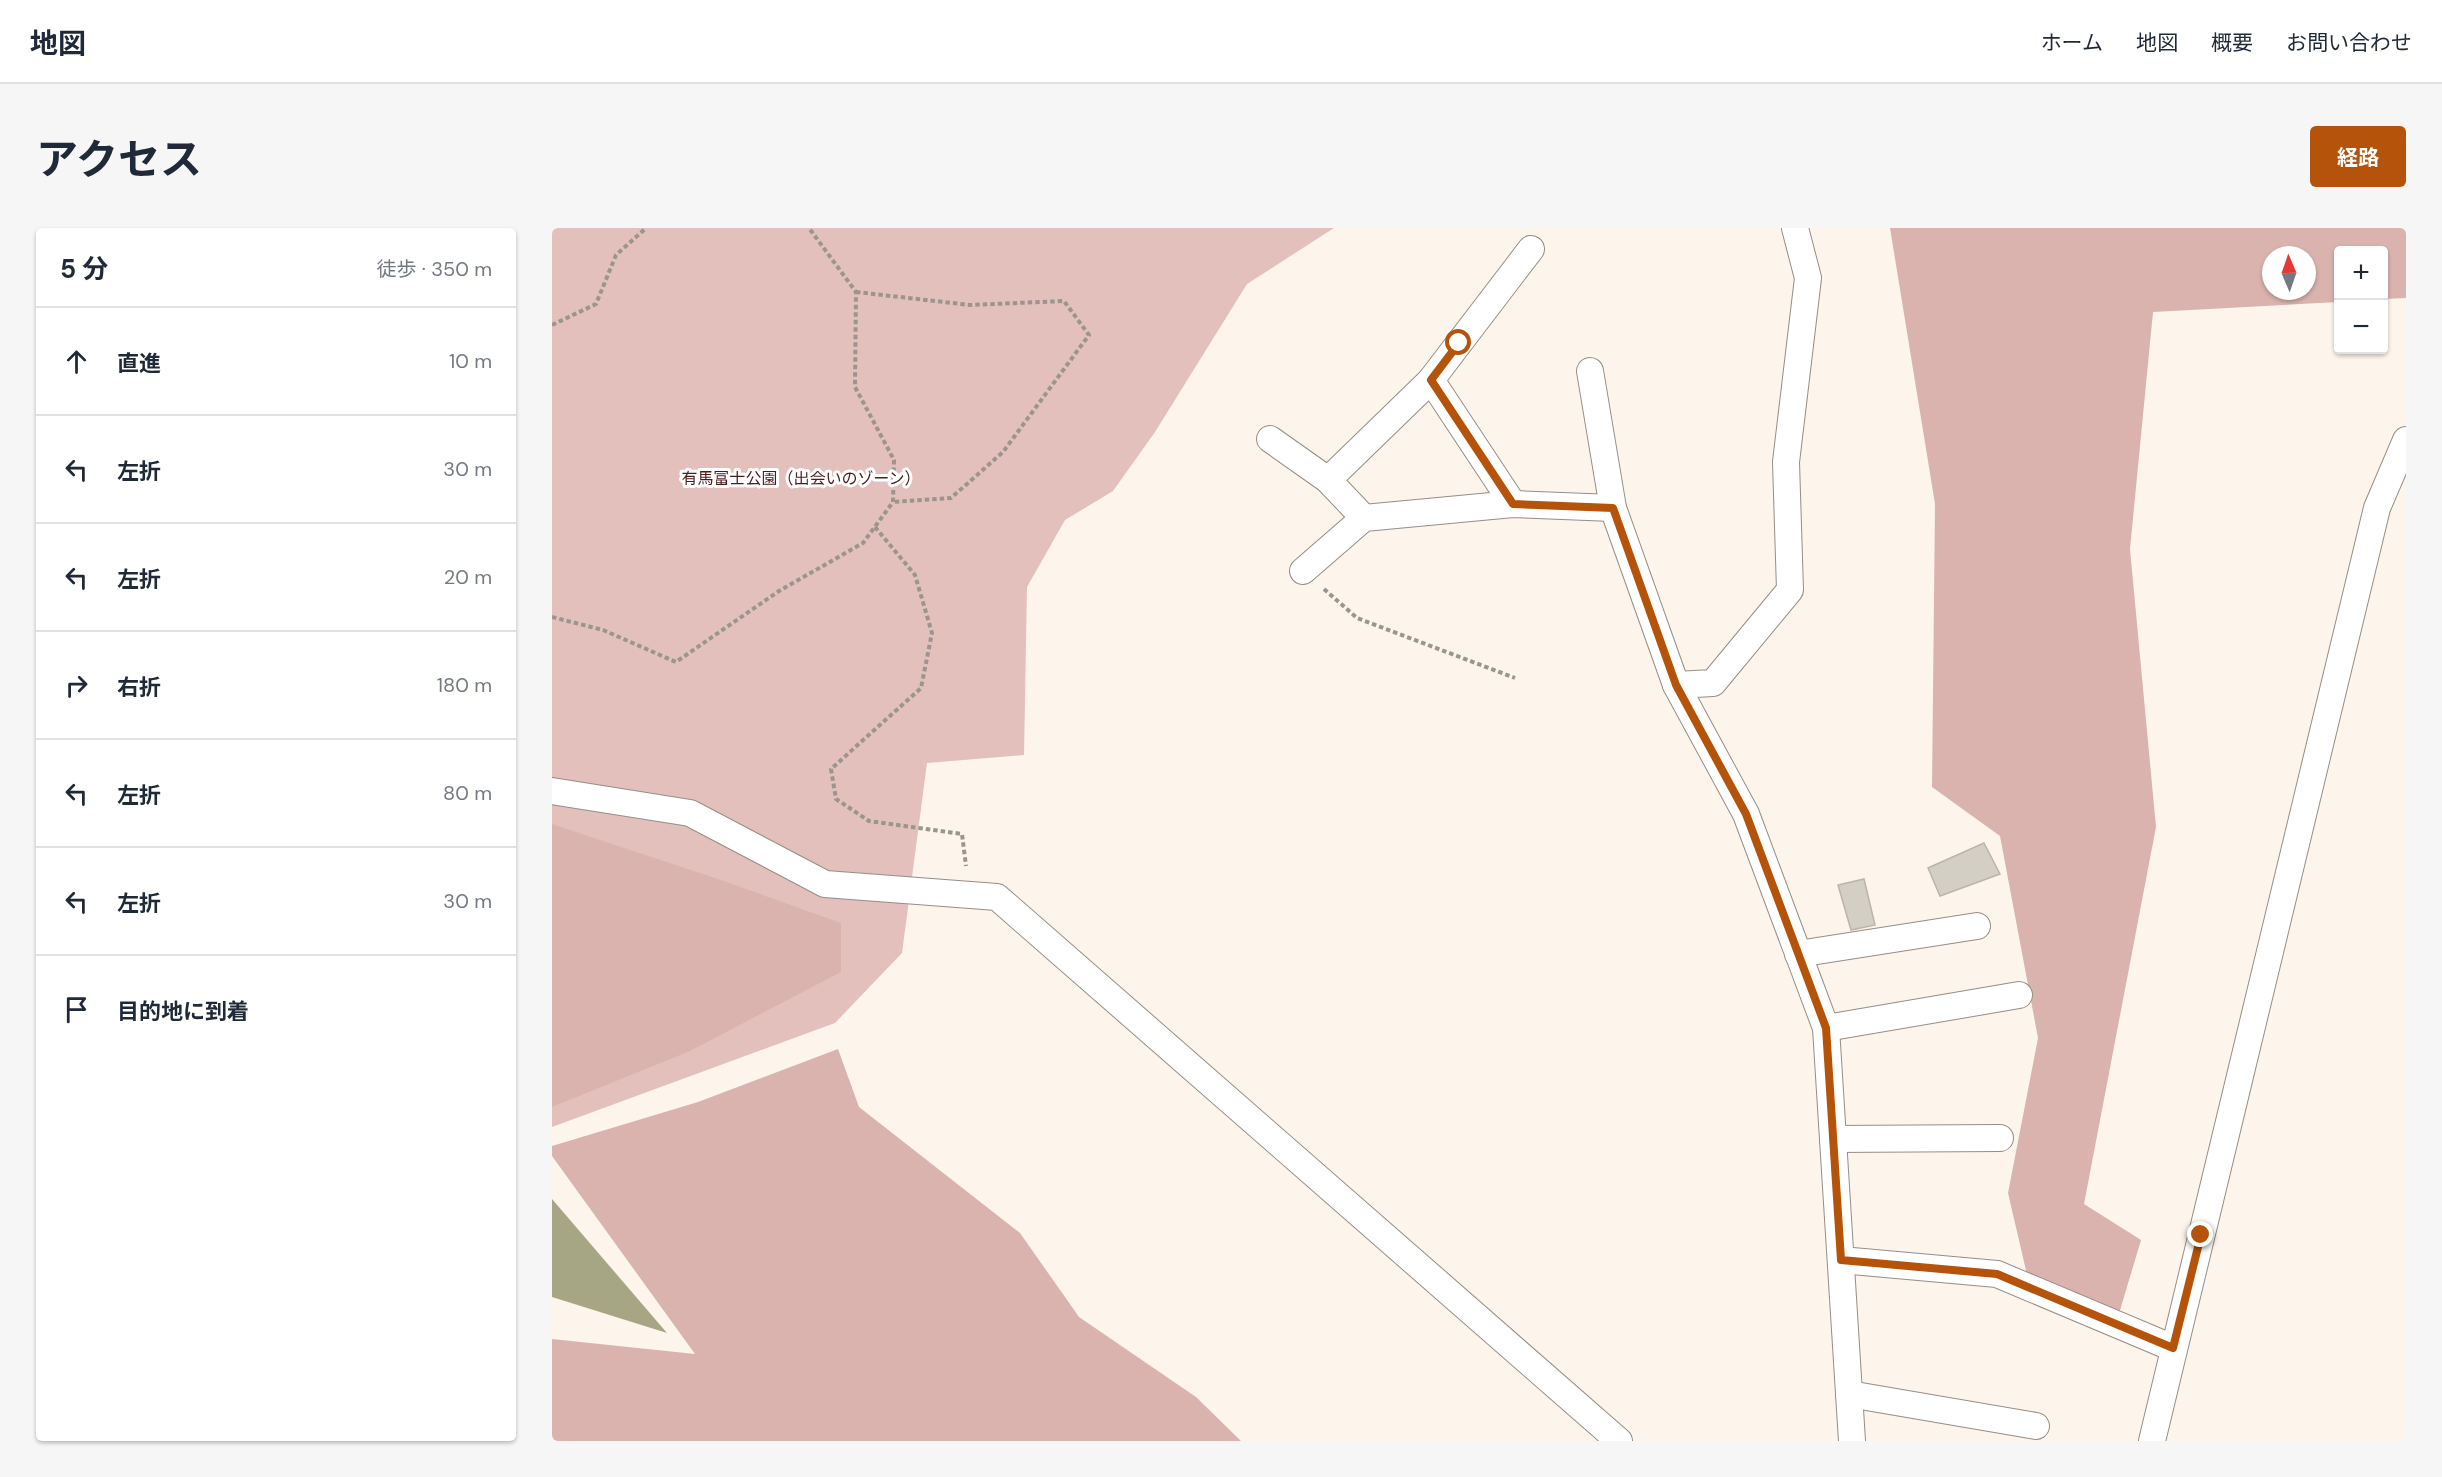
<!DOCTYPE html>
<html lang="ja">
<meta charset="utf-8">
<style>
body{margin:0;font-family:"DM Sans","Noto Sans JP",sans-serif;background:#f6f6f7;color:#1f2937}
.controls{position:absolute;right:18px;top:18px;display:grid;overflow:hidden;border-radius:6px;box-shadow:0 2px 4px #0004}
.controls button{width:54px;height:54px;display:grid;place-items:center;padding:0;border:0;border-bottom:2px solid #e0e1e3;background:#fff;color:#1f2937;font:30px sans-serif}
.compass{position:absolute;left:1710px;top:18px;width:54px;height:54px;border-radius:50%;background:#fff;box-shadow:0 2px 4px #0004;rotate:358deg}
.stop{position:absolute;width:18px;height:18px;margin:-14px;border:4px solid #b45309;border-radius:50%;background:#fff}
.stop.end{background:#b45309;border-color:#fff;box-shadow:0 2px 6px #0008}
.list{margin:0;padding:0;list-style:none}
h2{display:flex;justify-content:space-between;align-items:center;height:78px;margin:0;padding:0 24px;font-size:26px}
h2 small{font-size:20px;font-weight:400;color:#747a83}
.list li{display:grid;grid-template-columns:39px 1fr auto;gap:18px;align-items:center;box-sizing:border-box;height:108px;padding:0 24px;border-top:2px solid #e0e1e3}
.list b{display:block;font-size:22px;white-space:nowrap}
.list em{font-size:20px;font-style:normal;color:#747a83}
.icon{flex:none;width:33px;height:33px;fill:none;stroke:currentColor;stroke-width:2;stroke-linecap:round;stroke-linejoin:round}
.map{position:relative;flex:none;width:1854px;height:1213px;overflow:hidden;border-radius:6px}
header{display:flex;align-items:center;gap:36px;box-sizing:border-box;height:84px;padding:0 30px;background:#fff;border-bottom:2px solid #e0e1e3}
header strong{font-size:28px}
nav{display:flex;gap:33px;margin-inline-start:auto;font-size:21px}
.intro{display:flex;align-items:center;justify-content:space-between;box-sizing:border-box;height:144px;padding:0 36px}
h1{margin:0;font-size:42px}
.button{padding:15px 27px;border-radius:6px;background:#b45309;color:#fff;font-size:21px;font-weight:700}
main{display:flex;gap:36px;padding:0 36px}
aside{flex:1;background:#fff;border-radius:6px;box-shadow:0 2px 4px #0004}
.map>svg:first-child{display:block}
.green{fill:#e3c0bc}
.forest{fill:#dbb3ae;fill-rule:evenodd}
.water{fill:#a7a684}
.building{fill:#d4cfc4;stroke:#bab5aa;stroke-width:1.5}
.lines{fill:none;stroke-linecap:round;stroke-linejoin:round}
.street-casing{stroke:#968e86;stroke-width:28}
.path{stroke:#9c958e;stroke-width:4;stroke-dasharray:4.5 3;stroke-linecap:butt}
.street{stroke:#fff;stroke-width:26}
.route{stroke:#b45309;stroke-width:8}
.labels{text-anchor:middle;stroke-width:6;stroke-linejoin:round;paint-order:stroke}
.park-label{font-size:16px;fill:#4d1b18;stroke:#fff}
</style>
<header>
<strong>地図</strong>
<nav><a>ホーム</a><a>地図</a><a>概要</a><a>お問い合わせ</a></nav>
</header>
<div class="intro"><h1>アクセス</h1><a class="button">経路</a></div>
<main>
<aside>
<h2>5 分<small>徒歩 · 350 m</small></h2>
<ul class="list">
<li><svg class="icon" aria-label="ahead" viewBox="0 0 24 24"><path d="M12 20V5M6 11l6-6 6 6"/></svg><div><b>直進</b></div><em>10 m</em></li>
<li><svg class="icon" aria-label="left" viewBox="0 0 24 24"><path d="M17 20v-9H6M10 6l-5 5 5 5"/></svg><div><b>左折</b></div><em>30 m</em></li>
<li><svg class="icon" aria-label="left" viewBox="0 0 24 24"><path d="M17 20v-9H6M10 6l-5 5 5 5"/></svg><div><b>左折</b></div><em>20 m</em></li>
<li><svg class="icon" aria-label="right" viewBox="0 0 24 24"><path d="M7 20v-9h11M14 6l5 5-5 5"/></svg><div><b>右折</b></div><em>180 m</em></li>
<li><svg class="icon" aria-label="left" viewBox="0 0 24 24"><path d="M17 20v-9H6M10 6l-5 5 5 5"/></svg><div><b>左折</b></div><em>80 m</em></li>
<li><svg class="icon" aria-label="left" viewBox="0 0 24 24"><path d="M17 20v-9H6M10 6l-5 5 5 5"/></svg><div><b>左折</b></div><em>30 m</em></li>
<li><svg class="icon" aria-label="arrive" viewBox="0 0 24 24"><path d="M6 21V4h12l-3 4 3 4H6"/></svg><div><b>目的地に到着</b></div></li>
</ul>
</aside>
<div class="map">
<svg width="1854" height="1213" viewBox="0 0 1854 1213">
<rect width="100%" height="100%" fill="#fdf4eb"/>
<polygon class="green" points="0,0 782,0 695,56 603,204 561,263 513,292 475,359 472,527 375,535 350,725 283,795 0,899"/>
<g class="forest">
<path d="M1338,0H1854V70L1832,71V22H1786V74L1601,84L1578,321L1604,599L1532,976L1589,1012L1566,1089L1476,1051L1456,965L1486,810L1448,608L1380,559L1383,276ZM1719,27H1755V63H1719Z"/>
<polygon points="0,596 172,653 289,695 289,744 138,823 0,879"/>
<polygon points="286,821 307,879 468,1005 527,1089 644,1169 689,1213 0,1213 0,1111 143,1126 0,928 0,918 146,874"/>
</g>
<polygon class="water" points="0,971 115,1105 0,1069"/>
<g class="building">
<polygon points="1432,615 1448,646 1388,668 1376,640"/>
<polygon points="1312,651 1323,697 1299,702 1286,657"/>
</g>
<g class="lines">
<g class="street-casing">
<g id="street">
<polyline points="1243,0 1256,50 1234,234 1238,362 1161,455 1124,457 1194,586 1274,800 1300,1213"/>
<polyline points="1038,143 1061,280 1124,457"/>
<polyline points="718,211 776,252 812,290"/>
<polyline points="776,252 879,152"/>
<polyline points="961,276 879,152 979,21"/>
<polyline points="751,343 812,290 961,276 1061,280"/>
<polyline points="0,563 138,585 273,656 445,669 1067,1213"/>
<polyline points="1246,726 1425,698"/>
<polyline points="1274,800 1467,767"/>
<polyline points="1281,911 1448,910"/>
<polyline points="1289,1032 1445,1046 1621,1120"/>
<polyline points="1297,1166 1484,1198"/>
<polyline points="1600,1213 1825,280 1854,212"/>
</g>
</g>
<g class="path">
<polyline points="304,64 418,77 512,73 537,107 451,224 399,270 341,274"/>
<polyline points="0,97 44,76 64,27 94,0"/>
<polyline points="323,299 363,347 380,405 369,460 279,541 284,571 317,593 410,606 414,638"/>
<polyline points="772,361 805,390 963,450"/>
<polyline points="0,389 51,402 124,434 227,363 311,315 341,274 342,232 303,159 304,64 257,0"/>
</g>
<use href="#street" class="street"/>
</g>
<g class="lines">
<polyline class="route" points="907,115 879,152 961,276 1061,280 1124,457 1194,586 1274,800 1289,1032 1445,1046 1621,1120 1649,1007"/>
</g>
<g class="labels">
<g class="park-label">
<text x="249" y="256">有馬富士公園（出会いのゾーン）</text>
</g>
</g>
</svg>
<div class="controls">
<button>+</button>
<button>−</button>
</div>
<svg class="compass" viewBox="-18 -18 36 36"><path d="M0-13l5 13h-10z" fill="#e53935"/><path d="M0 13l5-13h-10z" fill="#747a83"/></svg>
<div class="stop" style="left:907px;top:115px"></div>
<div class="stop end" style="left:1649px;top:1007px"></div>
</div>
</main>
